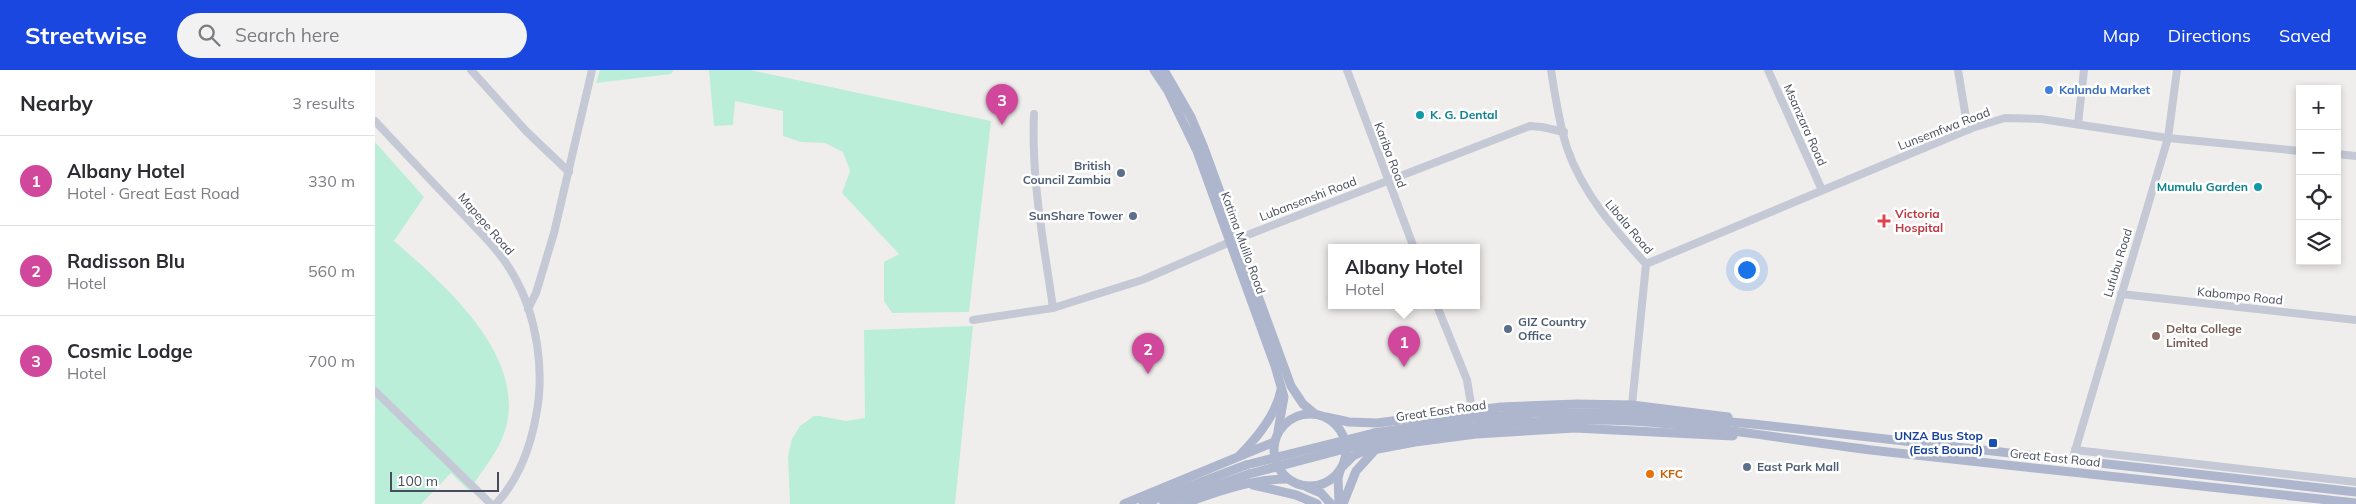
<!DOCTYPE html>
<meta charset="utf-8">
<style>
body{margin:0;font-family:Mulish,sans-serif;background:#f2f2f3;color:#2b2b33}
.controls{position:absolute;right:15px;top:15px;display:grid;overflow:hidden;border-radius:0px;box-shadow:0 2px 8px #0003}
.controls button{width:45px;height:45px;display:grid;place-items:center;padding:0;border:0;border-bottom:1px solid #e1e1e2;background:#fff;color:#2b2b33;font:25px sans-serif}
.scale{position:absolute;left:15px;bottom:12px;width:109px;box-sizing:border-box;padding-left:5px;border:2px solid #464c5b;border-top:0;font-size:14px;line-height:18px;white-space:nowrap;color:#464c5b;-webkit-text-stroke:4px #fff;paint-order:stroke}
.you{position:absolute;left:1371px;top:199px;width:18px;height:18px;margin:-12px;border:4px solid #fff;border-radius:50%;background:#1a73e8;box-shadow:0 0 0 8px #1a73e833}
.badge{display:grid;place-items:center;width:32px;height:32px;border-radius:50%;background:#1947df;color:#fff;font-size:16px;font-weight:700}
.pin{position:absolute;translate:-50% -41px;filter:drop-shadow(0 1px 2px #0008)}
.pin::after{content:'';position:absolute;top:26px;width:18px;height:15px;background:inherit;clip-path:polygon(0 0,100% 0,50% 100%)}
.popup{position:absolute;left:953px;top:174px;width:152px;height:65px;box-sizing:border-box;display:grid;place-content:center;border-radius:0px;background:#fff;filter:drop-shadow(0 1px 4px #0005);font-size:16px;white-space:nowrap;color:#7c7c81}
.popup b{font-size:19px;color:#2b2b33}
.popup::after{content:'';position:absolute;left:50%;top:100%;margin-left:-10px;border:10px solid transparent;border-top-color:#fff}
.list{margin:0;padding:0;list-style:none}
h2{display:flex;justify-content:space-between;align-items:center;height:65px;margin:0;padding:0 20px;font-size:21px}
h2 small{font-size:16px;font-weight:400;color:#7c7c81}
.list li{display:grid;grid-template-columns:32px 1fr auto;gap:15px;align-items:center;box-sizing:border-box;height:90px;padding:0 20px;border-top:1px solid #e1e1e2}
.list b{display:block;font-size:19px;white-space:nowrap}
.list p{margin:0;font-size:16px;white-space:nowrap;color:#7c7c81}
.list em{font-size:16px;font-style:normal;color:#7c7c81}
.icon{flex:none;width:28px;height:28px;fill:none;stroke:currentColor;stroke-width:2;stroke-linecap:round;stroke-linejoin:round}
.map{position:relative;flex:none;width:1981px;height:434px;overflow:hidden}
header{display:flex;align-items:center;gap:30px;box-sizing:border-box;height:70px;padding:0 25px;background:#1947df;color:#fff}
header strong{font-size:24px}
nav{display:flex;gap:28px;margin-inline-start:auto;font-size:18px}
.search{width:350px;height:45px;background:#f2f2f3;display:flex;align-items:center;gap:12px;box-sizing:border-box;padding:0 18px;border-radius:28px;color:#7c7c81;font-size:19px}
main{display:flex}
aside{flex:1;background:#fff}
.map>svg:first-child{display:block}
.green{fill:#bbeed9}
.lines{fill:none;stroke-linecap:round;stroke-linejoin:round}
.minor{stroke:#c4c9d5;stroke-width:8}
.major{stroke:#adb6cd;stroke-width:9}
.major-bridge{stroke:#adb6cd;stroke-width:9}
.shop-dot{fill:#3f7fe0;stroke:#fff;stroke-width:2}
.culture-dot{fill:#0f9aa8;stroke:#fff;stroke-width:2}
.service-dot{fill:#5c6f8a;stroke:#fff;stroke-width:2}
.health-dot{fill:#e0444e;stroke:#fff;stroke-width:2}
.education-dot{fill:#8d6e63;stroke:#fff;stroke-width:2}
.transit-dot{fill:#1a4fb4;stroke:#fff;stroke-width:2}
.food-dot{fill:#e8710a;stroke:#fff;stroke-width:2}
.labels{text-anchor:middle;stroke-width:5;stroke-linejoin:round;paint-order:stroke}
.shop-label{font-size:12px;font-weight:bold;fill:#366cbe;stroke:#fff;text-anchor:start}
.culture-label{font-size:12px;font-weight:bold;fill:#0d838f;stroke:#fff;text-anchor:start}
.street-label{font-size:12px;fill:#464c5b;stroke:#fff}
.service-label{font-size:12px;font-weight:bold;fill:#4e5e75;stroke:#fff;text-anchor:end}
.health-label{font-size:12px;font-weight:bold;fill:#be3a42;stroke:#fff;text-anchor:start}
.education-label{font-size:12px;font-weight:bold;fill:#785e54;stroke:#fff;text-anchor:start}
.transit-label{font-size:12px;font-weight:bold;fill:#164399;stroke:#fff;text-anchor:end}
.food-label{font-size:12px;font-weight:bold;fill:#c56008;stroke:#fff;text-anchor:start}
</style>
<header>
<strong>Streetwise</strong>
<div class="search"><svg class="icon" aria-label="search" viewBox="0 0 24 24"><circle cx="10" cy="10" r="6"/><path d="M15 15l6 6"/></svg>Search here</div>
<nav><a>Map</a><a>Directions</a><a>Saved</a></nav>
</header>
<main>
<aside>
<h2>Nearby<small>3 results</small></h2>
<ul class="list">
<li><span class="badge" style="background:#d1479c">1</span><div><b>Albany Hotel</b><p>Hotel · Great East Road</p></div><em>330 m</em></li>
<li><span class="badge" style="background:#d1479c">2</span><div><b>Radisson Blu</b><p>Hotel</p></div><em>560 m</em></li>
<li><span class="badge" style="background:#d1479c">3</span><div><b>Cosmic Lodge</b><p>Hotel</p></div><em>700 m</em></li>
</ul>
</aside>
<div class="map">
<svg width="1981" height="434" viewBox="0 0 1981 434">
<rect width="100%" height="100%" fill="#f0eeed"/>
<g class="green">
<polygon points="225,0 299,0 296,4 221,13"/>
<polygon points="334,0 375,0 616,51 594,242 517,243 509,231 509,192 524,184 467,123 475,101 468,82 450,73 426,72 408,66 408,41 360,31 358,55 339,56"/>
<path d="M0,72L49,127L19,171C70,215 160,292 127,369C119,387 104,405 94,421L76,403L46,434H0Z"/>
<polygon points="598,256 580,434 415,434 413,386 417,369 425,356 439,346 445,346 471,351 490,348 489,260"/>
</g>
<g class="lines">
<g class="minor">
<polyline points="96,0 151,61 194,102"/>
<polyline points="972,0 1039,178"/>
<path d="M1176,0C1180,26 1184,53 1192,78C1208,124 1240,160 1271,194L1257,335"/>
<polyline points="1393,0 1447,120"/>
<polyline points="1583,0 1593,60"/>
<path d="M659,44C656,109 669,175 678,238"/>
<path d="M0,51C29,82 57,112 86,142C105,162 126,182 139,206C162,246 170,301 161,346C155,379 144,409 121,434"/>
<polyline points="1703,54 1709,0"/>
<polyline points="1962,84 1981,86"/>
<polyline points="1271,194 1597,58 1630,48 1666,49 1793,68 1925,81"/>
<polyline points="1746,224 1981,250"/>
<polyline points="1062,236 1092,310 1097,340"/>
<polyline points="153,239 161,223 179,163 217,0"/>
<polyline points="598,250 678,238 767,210 862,169 1155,56 1167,57 1189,62"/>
<polyline points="0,321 116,434"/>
<polyline points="1700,380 1981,412"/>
<polyline points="1697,391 1793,68 1802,0"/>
</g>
<g class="major">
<polyline points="779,0 793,21 822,81 900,296 909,327 903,361"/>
<polyline points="789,0 816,47 829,78 916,316 928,334 940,344"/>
<circle cx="935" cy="380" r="36"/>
<polyline points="951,347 974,352 1002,353 1126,337 1202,334 1257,335 1353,347"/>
<polyline points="999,363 1099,348 1160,343 1256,343 1378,354 1981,422"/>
<path d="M1000,371C1085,356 1171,347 1257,351C1342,356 1427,372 1513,382C1669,399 1825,416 1981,433"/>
<path d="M864,386C881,369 901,345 906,320"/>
<polyline points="968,396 978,386 987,382 1040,372 1101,364 1200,358 1358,366"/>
<polyline points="878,415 921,425 942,434"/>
<polyline points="932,417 946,423 956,434"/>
<polyline points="749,434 899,372"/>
<polyline points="768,434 871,395"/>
<polyline points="789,434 874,404"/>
<path d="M808,434C841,422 877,409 912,409"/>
<polyline points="964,434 963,408 965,401"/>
<polyline points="968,434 981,401 1001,379"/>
</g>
<g class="major-bridge">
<polyline points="871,395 999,363"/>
<polyline points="874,404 1000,371"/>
</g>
</g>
<circle class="shop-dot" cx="1674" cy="20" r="5"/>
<g class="culture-dot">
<circle cx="1045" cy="45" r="5"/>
<circle cx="1883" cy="117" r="5"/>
</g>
<g class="service-dot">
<circle cx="746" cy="103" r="5"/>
<circle cx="758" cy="146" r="5"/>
<circle cx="1133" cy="259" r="5"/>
<circle cx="1372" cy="397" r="5"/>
</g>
<path class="health-dot" d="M1506.5 143.5h5v5h5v5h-5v5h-5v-5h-5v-5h5z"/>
<circle class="education-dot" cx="1781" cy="266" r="5"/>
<rect class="transit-dot" x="1613" y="368" width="10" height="10" rx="2.5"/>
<circle class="food-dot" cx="1275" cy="404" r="5"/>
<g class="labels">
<g class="shop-label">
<text x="1684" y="24">Kalundu Market</text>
</g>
<g class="culture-label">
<text x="1055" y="49">K. G. Dental</text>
<text x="1873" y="121" text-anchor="end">Mumulu Garden</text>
</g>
<g class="street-label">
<text transform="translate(1430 55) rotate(66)" y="4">Msanzara Road</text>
<text transform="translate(1569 59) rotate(-21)" y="4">Lunsemfwa Road</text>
<text transform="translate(1015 85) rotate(69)" y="4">Kariba Road</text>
<text transform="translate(933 129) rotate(-21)" y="4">Lubansenshi Road</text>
<text transform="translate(111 154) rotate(49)" y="4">Mapepe Road</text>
<text transform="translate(1254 157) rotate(50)" y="4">Libala Road</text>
<text transform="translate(868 173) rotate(70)" y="4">Katima Mulilo Road</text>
<text transform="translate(1743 193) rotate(-73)" y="4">Lufubu Road</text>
<text transform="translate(1865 226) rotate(6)" y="4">Kabompo Road</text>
<text transform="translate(1066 341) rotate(-8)" y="4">Great East Road</text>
<text transform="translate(1680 388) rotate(6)" y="4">Great East Road</text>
</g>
<g class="service-label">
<text x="736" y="100">British<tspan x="736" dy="14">Council Zambia</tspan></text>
<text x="748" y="150">SunShare Tower</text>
<text x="1143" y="256" text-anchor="start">GIZ Country<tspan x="1143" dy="14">Office</tspan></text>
<text x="1382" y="401" text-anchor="start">East Park Mall</text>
</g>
<g class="health-label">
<text x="1520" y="148">Victoria<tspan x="1520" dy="14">Hospital</tspan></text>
</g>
<g class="education-label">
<text x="1791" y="263">Delta College<tspan x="1791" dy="14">Limited</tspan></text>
</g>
<g class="transit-label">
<text x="1608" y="370">UNZA Bus Stop<tspan x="1608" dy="14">(East Bound)</tspan></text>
</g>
<g class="food-label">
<text x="1285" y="408">KFC</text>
</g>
</g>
</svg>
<div class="controls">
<button>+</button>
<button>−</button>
<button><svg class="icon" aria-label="locate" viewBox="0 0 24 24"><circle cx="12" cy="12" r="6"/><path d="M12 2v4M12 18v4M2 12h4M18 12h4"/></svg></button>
<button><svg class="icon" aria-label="layers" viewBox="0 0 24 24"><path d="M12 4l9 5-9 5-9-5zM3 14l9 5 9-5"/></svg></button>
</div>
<div class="scale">100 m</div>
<div class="you"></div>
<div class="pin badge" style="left:1029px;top:297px;background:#d1479c">1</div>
<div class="popup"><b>Albany Hotel</b>Hotel</div>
<div class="pin badge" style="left:773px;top:304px;background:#d1479c">2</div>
<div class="pin badge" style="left:627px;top:55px;background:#d1479c">3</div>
</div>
</main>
